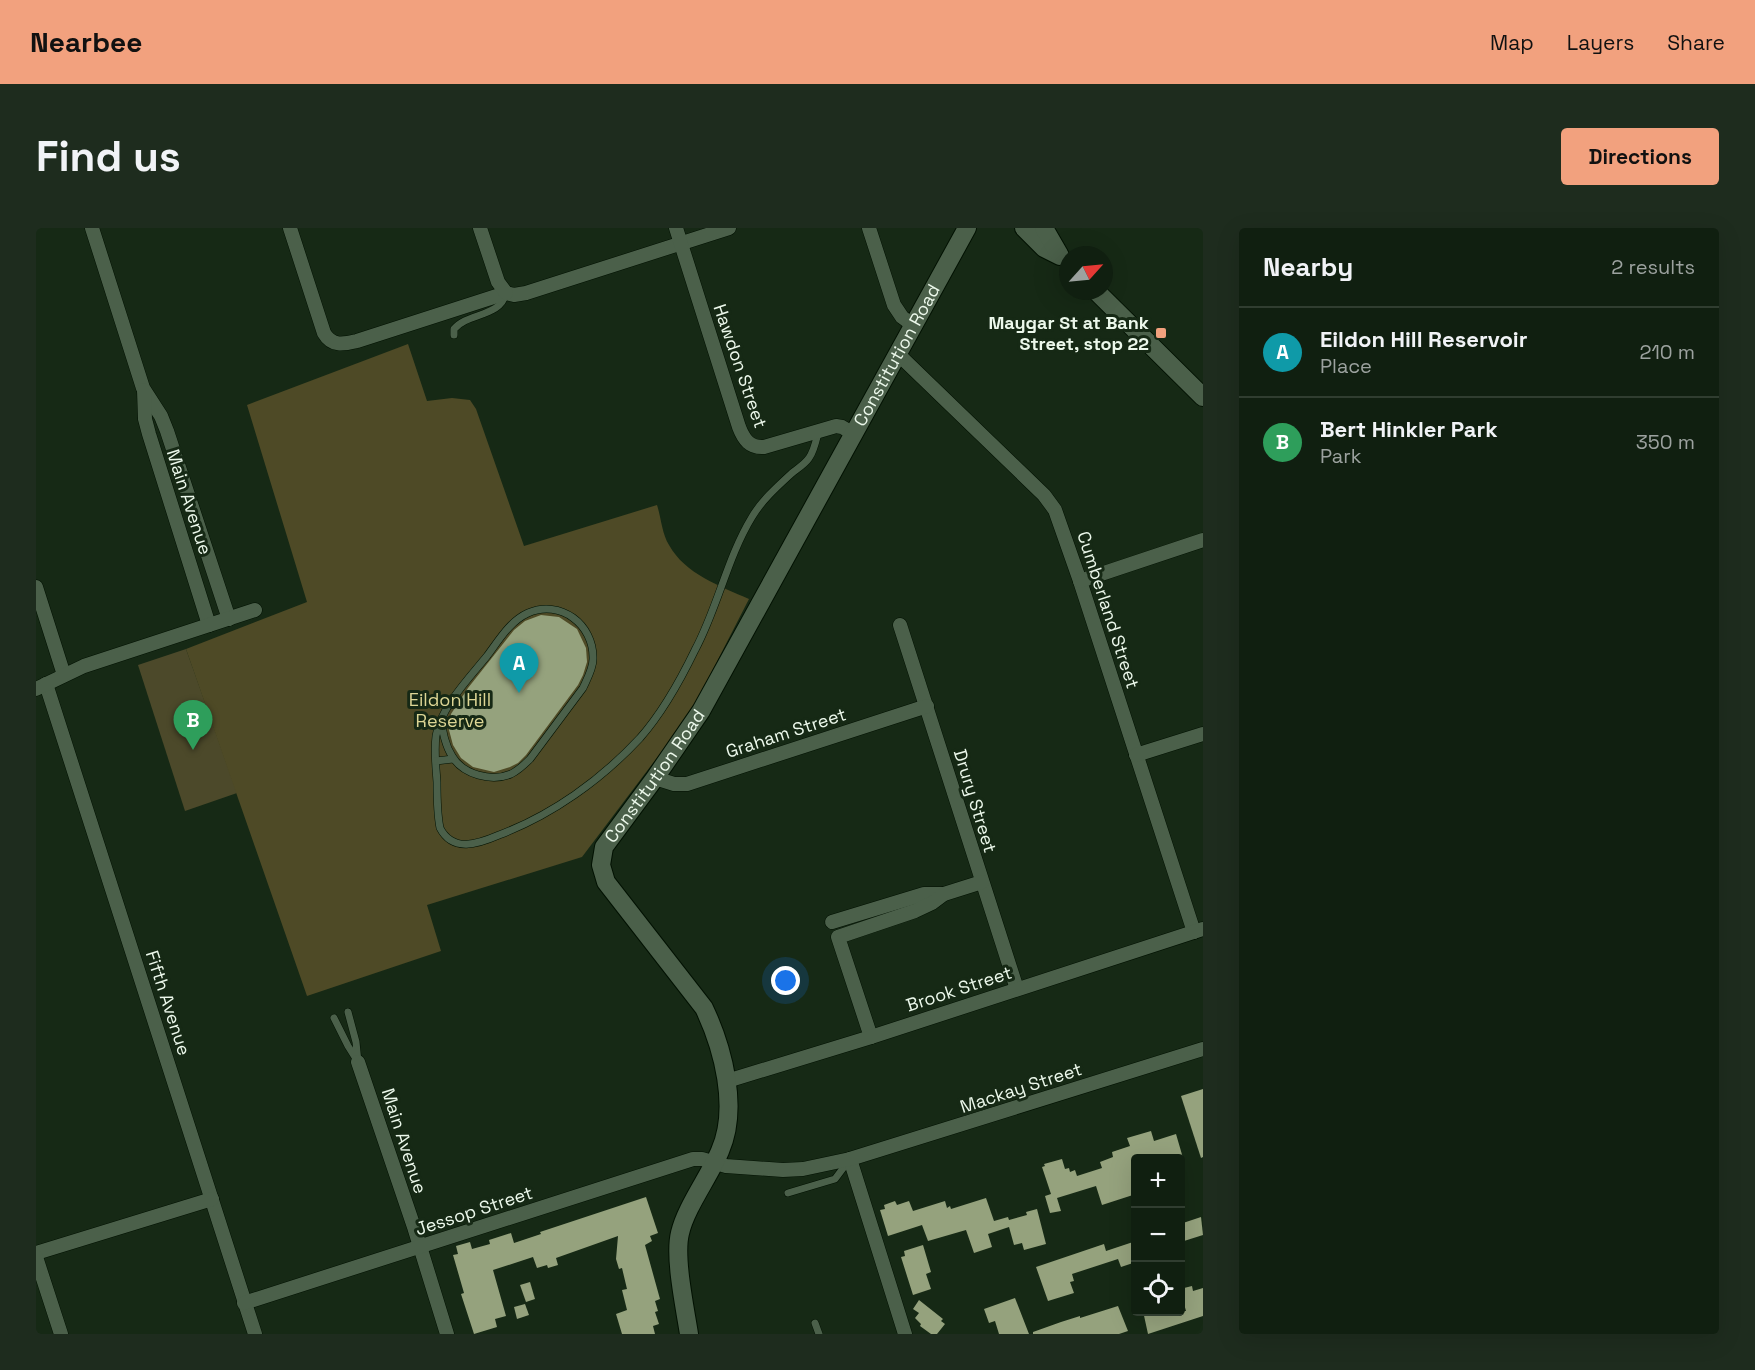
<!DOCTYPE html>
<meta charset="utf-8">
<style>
body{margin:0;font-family:"Space Grotesk",sans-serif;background:#1e2c1e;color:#f1f3f6}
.controls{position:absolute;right:18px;bottom:18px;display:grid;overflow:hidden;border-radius:6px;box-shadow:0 6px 24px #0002}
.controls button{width:54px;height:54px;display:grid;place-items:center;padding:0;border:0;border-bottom:2px solid #303d30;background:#101f10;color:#f1f3f6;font:30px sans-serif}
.compass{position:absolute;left:1023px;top:18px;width:54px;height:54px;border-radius:50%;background:#101f10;box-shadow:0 6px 24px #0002;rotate:63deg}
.you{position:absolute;left:750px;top:753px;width:21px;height:21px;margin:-15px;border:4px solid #fff;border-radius:50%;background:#1a73e8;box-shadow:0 0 0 9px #1a73e833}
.badge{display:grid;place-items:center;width:39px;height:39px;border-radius:50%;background:#f2a17e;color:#fff;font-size:20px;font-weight:700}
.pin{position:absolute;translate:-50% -50px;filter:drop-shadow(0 2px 3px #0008)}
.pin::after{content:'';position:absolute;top:32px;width:21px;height:18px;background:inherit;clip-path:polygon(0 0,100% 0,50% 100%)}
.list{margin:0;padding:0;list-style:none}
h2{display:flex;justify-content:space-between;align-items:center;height:78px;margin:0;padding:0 24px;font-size:26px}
h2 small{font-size:20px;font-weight:400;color:#9ca29f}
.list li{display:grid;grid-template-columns:39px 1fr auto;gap:18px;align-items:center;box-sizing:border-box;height:90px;padding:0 24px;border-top:2px solid #303d30}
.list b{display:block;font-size:22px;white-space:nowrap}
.list p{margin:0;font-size:20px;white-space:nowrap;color:#9ca29f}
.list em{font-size:20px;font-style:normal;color:#9ca29f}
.icon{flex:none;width:33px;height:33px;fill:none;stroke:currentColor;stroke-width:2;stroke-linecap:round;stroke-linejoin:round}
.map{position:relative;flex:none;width:1167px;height:1106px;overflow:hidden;border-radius:6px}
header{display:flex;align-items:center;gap:36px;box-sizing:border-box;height:84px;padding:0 30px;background:#f2a17e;color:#111}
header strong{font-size:28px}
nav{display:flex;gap:33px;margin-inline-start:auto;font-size:21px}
.intro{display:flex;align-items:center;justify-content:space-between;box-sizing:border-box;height:144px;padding:0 36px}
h1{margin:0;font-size:42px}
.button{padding:15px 27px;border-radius:6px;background:#f2a17e;color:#111;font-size:21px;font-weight:700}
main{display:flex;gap:36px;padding:0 36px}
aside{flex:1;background:#101f10;border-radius:6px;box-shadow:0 6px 24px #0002}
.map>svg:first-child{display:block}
.green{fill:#4c492a}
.forest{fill:#4e4a26}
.building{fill:#95a27d}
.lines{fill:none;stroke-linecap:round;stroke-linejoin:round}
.lane-casing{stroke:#021102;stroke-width:8}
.street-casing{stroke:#021102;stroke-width:15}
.secondary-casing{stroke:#021102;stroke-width:20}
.lane{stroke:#4b604a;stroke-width:7}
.street{stroke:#4b604a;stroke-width:14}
.secondary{stroke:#4b604a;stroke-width:18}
.poi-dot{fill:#f2a17e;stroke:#162915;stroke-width:2}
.labels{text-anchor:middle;stroke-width:6;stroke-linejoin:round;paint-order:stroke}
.poi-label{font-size:18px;font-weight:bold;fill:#ecf8eb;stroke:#162915;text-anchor:end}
.street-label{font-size:18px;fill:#ecf8eb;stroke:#162915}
.park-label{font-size:18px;fill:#ddd695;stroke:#162915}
</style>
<header>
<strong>Nearbee</strong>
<nav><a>Map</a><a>Layers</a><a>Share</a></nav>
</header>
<div class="intro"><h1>Find us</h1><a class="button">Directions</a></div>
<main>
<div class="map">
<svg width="1167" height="1106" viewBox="0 0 1167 1106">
<rect width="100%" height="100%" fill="#162915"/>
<polygon class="green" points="150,421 201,565 149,583 102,437"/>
<path class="forest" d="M372,116L391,173L416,170L434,172L440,181L488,318L621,277C625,289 626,306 633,317C649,346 684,358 713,371L654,486L546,629L391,677L405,723L271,768L150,421L271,374L211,177Z"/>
<g class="building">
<polygon points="505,387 523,389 541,401 550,420 551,434 547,447 542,457 490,527 482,535 474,539 458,544 437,539 425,530 417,517 413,502 415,486 432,460 478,402 489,393"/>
<polygon points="1167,861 1167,929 1165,930 1145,868"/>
<polygon points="1115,903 1118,913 1140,906 1147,930 1100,930 1100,966 1066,977 1060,958 1021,970 1025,983 1014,985 1009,968 1015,966 1006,939 1009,938 1008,936 1026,931 1029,941 1033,940 1034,944 1039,942 1041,948 1066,940 1064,934 1077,929 1076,924 1094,918 1091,910"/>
<polygon points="610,969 622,1005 614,1008 616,1013 609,1017 624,1071 619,1073 622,1083 619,1084 623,1096 617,1098 619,1106 586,1106 580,1086 591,1082 586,1062 591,1061 586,1040 583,1041 580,1031 582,1008 520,1030 522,1037 512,1040 511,1037 501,1040 497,1029 457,1042 470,1088 459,1091 461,1099 438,1106 425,1066 428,1065 417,1027 422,1026 420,1018 434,1014 436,1021 454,1016 453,1012 475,1005 478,1015 505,1006 504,1004"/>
<polygon points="950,970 958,993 972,989 973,992 991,987 990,984 1001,981 1010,1016 988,1022 986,1015 978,1017 973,999 952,1006 956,1019 938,1025 930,1002 892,1013 886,997 852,1008 844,982 849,981 848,977 859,973 861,977 873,973 877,983 909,973 911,980 914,978 915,981"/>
<polygon points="1165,989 1167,1007 1148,1013 1144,996"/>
<polygon points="1100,1013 1100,1034 1085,1039 1082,1031 1036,1046 1038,1053 1034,1054 1038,1065 1012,1073 1000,1039 1068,1016 1070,1023"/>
<polygon points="887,1017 895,1044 890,1046 895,1061 877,1067 865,1029 869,1028 868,1023"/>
<polygon points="494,1054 499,1071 490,1074 484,1057"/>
<polygon points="1156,1058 1157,1063 1167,1060 1167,1088 1112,1106 1107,1083 1150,1083 1144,1061"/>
<polygon points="979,1070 993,1106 963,1106 959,1093 953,1095 948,1081"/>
<polygon points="883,1072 907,1091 905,1093 909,1096 901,1106 895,1106 884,1098 885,1096 879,1090 883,1085 877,1081"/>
<polygon points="489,1076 493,1087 481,1091 478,1079"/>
<polygon points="1082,1078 1092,1103 1083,1106 997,1106 997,1104 1025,1094 1044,1088 1044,1090"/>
</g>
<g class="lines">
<g class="lane-casing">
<g id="lane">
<path d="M418,107V101C432,84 464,90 470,65"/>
<path d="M405,492C407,504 409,517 416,528C427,547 456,554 475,546C483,542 489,536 494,531L547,460C551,451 557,441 557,431C558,396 524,371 492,385C474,393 463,412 451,428C434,449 404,480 400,508C398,523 400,539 401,554C401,569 401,585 404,600C417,625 442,616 463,607C516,587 565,552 604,510C627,484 644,453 659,422C682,379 691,330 716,289C726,272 742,258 756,245C761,241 769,236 773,230C778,223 780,213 782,205"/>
<polyline points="400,533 417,531"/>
<polyline points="298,790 312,818 322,834 320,814 312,784"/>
<polyline points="752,965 799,951 814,931"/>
<polyline points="779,1095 783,1106"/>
</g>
</g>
<g class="street-casing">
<g id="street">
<polyline points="56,0 107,160 125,188 131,203 193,391"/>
<path d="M254,0L288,105C296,119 308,116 321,113L470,65L478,67L490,65L693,0"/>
<polyline points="444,0 462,54 470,65"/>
<path d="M640,0L703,199C708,212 714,220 728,219L800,198L806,199L818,206"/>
<polyline points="833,0 858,77 866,89 878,98"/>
<polyline points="862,126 1008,267 1019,282 1044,353 1158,704"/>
<polyline points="108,162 109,191 113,206 173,397"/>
<polyline points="1044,353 1167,312"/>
<polyline points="0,359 28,447"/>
<polyline points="864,397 981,761"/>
<polyline points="10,456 219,1106"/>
<polyline points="0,461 48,438 219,382"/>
<polyline points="1100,527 1167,506"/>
<polyline points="619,550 638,556 651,556 891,478"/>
<polyline points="796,694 888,666 908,666"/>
<polyline points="835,809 802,709 879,683 896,675 908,666 946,654"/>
<polyline points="322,834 378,999 411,1106"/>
<polyline points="691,853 835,809 1167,701"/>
<polyline points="814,931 869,1106"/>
<polyline points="0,1025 176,971"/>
<polyline points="0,1029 25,1106"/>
<polyline points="208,1075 657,931 666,931 690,938 747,942 767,941 814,931 1167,821"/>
</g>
</g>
<g class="secondary-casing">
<g id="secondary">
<polyline points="988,0 1008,20 1024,28"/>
<polyline points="1008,0 1023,26"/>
<polyline points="1060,63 1167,169"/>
<path id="s1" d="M653,1106C649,1080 638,1029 644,1005C650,979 673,949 684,923C703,880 687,820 668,780L570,654L565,637L568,619L619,550L665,483L931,0"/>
</g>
</g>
<use href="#lane" class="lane"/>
<use href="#street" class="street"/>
<use href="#secondary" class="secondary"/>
</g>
<rect class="poi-dot" x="1119" y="99" width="12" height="12" rx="3"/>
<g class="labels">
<g class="poi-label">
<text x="1113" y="101">Maygar St at Bank<tspan x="1113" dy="21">Street, stop 22</tspan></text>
</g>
<g class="street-label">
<text dy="6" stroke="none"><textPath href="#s1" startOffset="1110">Constitution Road</textPath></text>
<text transform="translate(704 138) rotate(71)" y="6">Hawdon Street</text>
<text transform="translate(153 274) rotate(72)" y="6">Main Avenue</text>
<text transform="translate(1072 382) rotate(72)" y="6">Cumberland Street</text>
<text transform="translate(750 505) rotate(-18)" y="6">Graham Street</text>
<text dy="6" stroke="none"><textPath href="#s1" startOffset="624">Constitution Road</textPath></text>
<text transform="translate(939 573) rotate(73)" y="6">Drury Street</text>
<text transform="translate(923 761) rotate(-18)" y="6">Brook Street</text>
<text transform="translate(132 775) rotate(72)" y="6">Fifth Avenue</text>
<text transform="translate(985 860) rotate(-18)" y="6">Mackay Street</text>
<text transform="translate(368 913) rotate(72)" y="6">Main Avenue</text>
<text transform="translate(438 983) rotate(-18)" y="6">Jessop Street</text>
</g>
<g class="park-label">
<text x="414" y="478">Eildon Hill<tspan x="414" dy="21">Reserve</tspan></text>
</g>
</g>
</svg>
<div class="controls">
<button>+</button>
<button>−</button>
<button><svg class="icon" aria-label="locate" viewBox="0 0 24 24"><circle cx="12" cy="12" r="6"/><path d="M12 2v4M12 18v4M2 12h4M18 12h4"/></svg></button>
</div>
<svg class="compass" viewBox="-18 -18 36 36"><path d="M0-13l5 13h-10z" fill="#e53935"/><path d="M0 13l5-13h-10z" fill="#9ca29f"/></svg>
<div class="you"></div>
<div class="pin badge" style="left:483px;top:465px;background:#0f9aa8">A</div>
<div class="pin badge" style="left:157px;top:522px;background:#2e9e5b">B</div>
</div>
<aside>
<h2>Nearby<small>2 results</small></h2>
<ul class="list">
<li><span class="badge" style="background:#0f9aa8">A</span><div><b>Eildon Hill Reservoir</b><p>Place</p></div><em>210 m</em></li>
<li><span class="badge" style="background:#2e9e5b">B</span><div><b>Bert Hinkler Park</b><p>Park</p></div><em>350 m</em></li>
</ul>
</aside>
</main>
